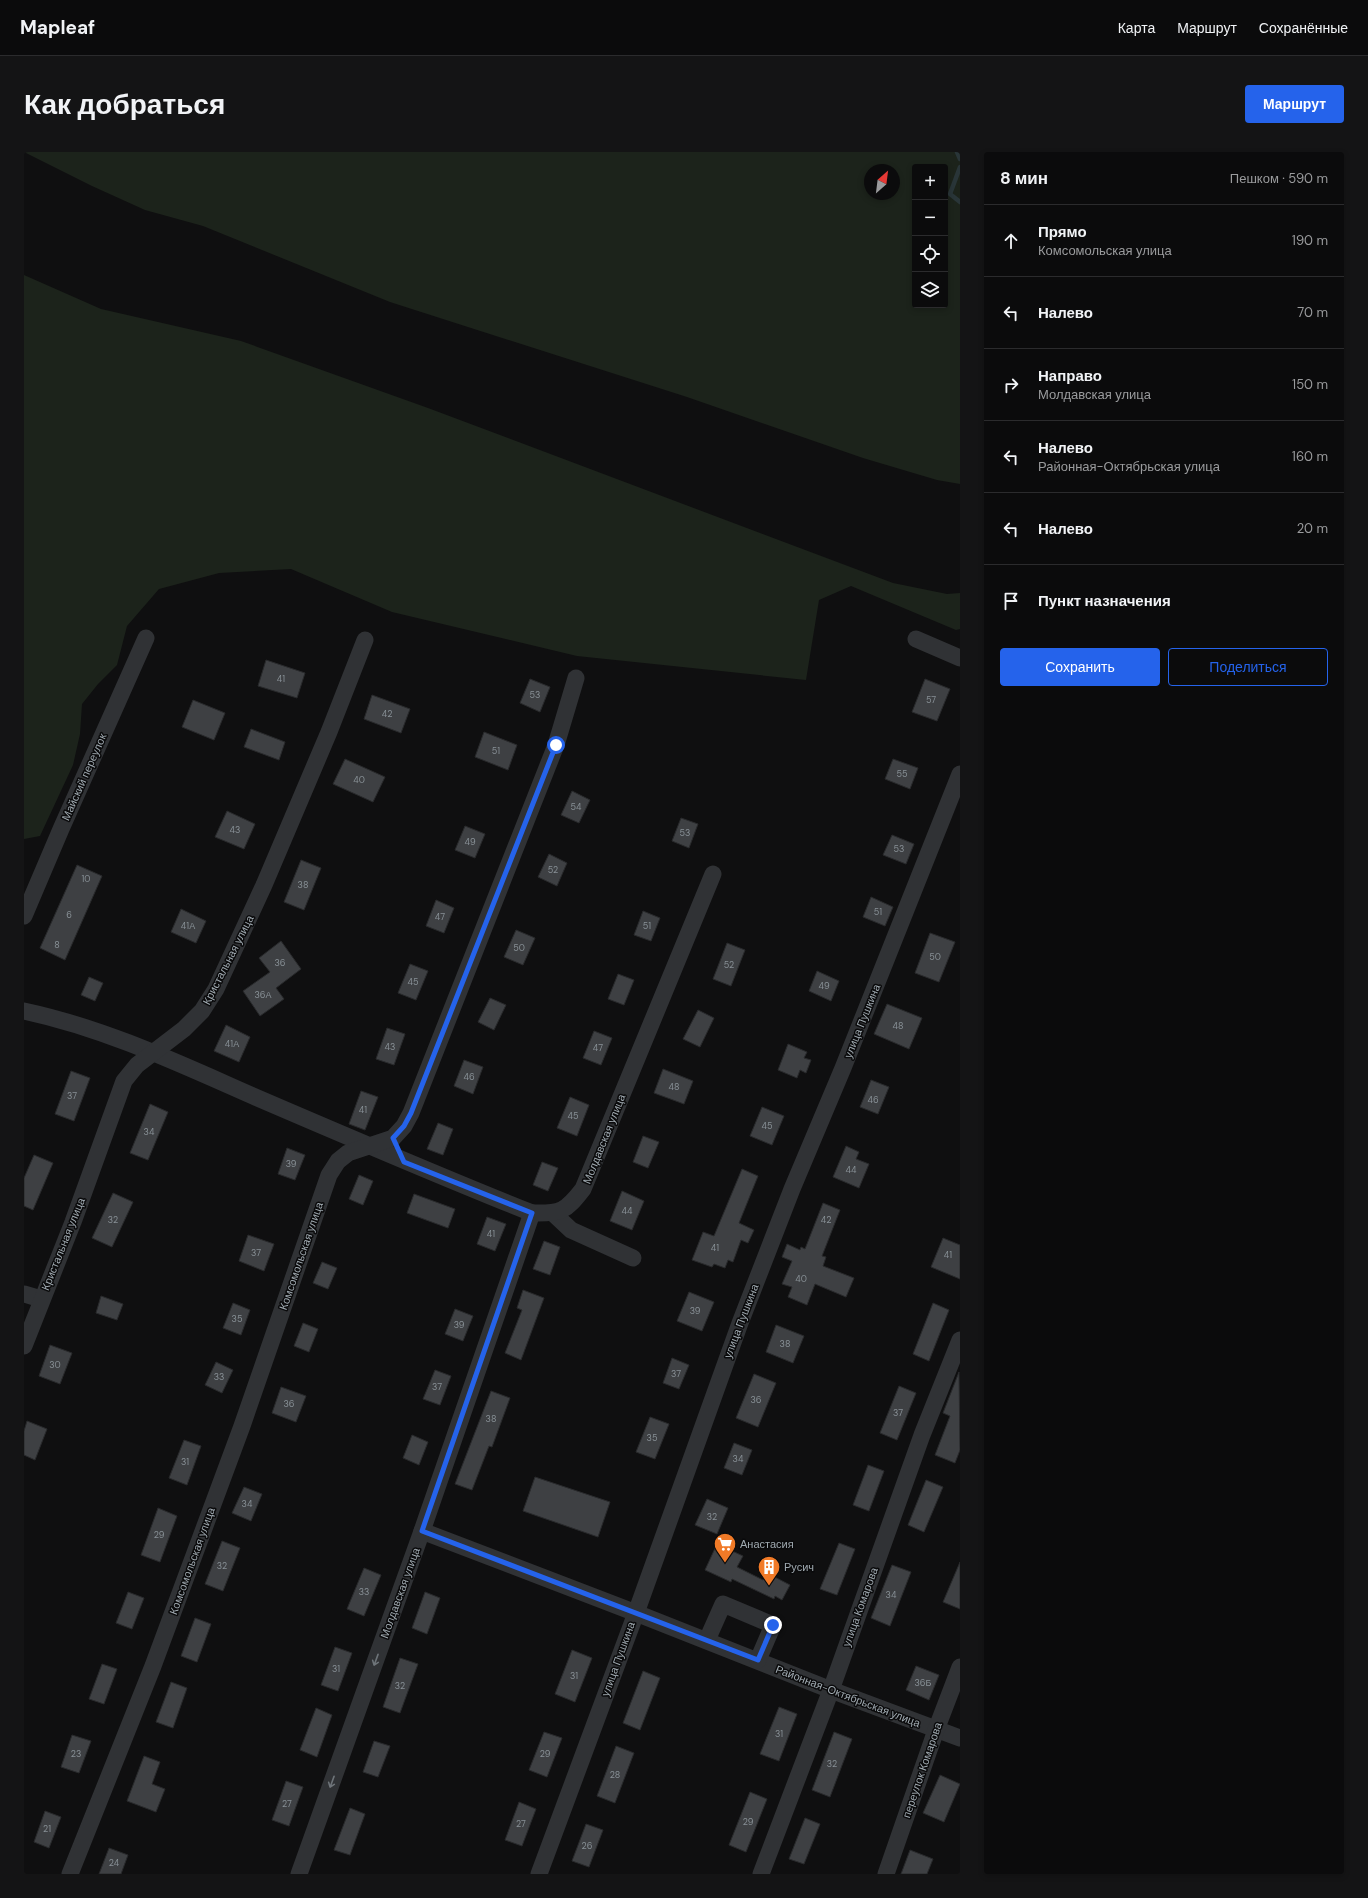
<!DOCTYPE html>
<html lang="ru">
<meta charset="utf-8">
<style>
body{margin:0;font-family:"DM Sans",sans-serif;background:#141415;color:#f1f3f6}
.controls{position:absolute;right:12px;top:12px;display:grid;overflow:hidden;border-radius:4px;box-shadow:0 2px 6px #0003}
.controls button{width:36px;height:36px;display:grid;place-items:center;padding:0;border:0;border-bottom:1px solid #2b2b2d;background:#0b0b0c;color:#f1f3f6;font:20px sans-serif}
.compass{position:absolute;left:840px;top:12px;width:36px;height:36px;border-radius:50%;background:#0b0b0c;box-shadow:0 2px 6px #0003;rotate:28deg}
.stop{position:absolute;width:12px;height:12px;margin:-9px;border:3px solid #2563eb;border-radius:50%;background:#fff}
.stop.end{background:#2563eb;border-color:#fff;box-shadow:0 1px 4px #0008}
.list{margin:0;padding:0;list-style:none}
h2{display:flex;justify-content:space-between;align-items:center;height:52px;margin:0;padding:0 16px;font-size:17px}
h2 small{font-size:13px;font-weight:400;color:#9a9b9d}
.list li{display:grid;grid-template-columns:26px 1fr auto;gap:12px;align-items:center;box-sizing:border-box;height:72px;padding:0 16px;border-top:1px solid #2b2b2d}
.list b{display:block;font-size:15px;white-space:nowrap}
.list p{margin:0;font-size:13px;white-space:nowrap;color:#9a9b9d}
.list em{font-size:13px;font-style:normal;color:#9a9b9d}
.actions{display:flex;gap:8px;padding:12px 16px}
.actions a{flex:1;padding:9px 0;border:1px solid #2563eb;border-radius:4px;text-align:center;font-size:14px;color:#2563eb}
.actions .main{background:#2563eb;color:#fff}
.icon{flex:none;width:22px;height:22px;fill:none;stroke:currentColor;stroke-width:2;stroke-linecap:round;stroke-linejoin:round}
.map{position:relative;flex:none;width:936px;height:1722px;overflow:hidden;border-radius:4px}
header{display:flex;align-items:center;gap:24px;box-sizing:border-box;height:56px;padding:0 20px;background:#0b0b0c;border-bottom:1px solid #2b2b2d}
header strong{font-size:19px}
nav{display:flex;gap:22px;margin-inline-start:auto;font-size:14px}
.intro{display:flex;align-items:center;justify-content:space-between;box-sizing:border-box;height:96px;padding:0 24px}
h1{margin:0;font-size:28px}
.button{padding:10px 18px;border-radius:4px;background:#2563eb;color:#fff;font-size:14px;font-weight:700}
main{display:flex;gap:24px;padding:0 24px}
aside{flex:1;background:#0b0b0c;border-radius:4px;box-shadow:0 2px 6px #0003}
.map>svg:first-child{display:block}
.green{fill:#1c231b;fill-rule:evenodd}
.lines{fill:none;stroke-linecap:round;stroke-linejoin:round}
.stream{stroke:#293538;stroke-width:4.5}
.building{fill:#3e4043;stroke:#292a2c}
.minor{stroke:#303235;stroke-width:17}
.oneway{stroke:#6e7479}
.route{stroke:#2563eb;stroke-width:5}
.labels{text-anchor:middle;stroke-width:3;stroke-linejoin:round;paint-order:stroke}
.number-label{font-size:9px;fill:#889096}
.street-label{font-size:11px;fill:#a0aab1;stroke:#0a0a0b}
.poi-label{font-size:11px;fill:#a0aab1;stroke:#0a0a0b;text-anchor:start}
</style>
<header>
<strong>Mapleaf</strong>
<nav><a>Карта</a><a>Маршрут</a><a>Сохранённые</a></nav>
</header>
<div class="intro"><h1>Как добраться</h1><a class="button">Маршрут</a></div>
<main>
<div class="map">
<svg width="936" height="1722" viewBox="0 0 936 1722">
<rect width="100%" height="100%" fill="#0f0f10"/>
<g class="green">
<path d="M0,0H936V332L913,328L839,306L663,245L366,150L179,74L121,58L68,34ZM891,15H921V153H891ZM846,18H870V42H846Z"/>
<polygon points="0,123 77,157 217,189 404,256 869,431 923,442 936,441 936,477 932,478 827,434 795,448 782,528 553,504 368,460 267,417 195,421 135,437 103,474 93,513 74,532 58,552 56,582 49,613 16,684 0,687"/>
</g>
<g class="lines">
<g class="stream">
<polyline points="933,0 936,7"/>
<polyline points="936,15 926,42 936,50"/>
</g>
</g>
<g class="building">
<polygon points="242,508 281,521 273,546 234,534"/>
<polygon points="506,527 526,535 516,560 496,551"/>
<polygon points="901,527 926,537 913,569 888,560"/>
<polygon points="348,543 386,557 377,581 340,567"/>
<polygon points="169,548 201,561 190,588 158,575"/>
<polygon points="227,577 261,590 255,608 220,595"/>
<polygon points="460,580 493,593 484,618 451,605"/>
<polygon points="321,607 361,625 349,650 309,632"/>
<polygon points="869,607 894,616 886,637 861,627"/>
<polygon points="548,639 566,648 555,671 537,663"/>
<polygon points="203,659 231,672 220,697 191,685"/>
<polygon points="657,666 674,672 665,696 648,689"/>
<polygon points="441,674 461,682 451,706 431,698"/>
<polygon points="868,683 890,692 882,712 859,703"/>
<polygon points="525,702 543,711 533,734 514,725"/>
<polygon points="277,708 297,716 280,758 260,750"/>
<polygon points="53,713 78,724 41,808 16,796"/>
<polygon points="847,745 869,755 861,774 839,765"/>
<polygon points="412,748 430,756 420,781 402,774"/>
<polygon points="157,757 182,769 172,791 147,780"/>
<polygon points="619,759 636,766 627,789 610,783"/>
<polygon points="492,778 511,786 499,813 480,805"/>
<polygon points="906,781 931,790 915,830 891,821"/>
<polygon points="257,789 277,817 252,836 260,847 236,864 219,839 246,820 235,806"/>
<polygon points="703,791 721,798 707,834 689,827"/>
<polygon points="386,812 404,819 392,848 374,841"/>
<polygon points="793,819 815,829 807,849 785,839"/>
<polygon points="594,822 610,828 600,853 584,847"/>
<polygon points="65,825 79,831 71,849 57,843"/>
<polygon points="466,846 482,853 470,878 454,870"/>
<polygon points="863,852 898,866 885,897 850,882"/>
<polygon points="674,858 690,866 676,895 659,887"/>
<polygon points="202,873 226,885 215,910 190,899"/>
<polygon points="363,876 381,882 370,913 352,907"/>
<polygon points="570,879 588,886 577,913 559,906"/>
<polygon points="764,892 783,900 780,906 787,908 782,921 776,918 773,926 754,918"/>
<polygon points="440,908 459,915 449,942 430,934"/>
<polygon points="639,917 669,929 660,952 630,941"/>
<polygon points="47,919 66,926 50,969 31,962"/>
<polygon points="847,928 865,935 854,962 836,955"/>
<polygon points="337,939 354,945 341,978 325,972"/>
<polygon points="546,945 565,953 553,984 533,976"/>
<polygon points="126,952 144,960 124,1008 106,1001"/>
<polygon points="738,955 760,964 748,993 726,984"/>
<polygon points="414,971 429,977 419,1003 403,997"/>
<polygon points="619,984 635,990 624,1016 609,1010"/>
<polygon points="822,994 835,1000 832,1007 845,1012 835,1036 809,1025"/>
<polygon points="263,996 281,1003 271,1028 254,1022"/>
<polygon points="10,1003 29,1011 9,1058 0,1054 0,1026"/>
<polygon points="518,1010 534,1016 524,1039 509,1033"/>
<polygon points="718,1017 734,1024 715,1071 730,1078 724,1091 717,1088 709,1110 704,1108 701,1116 690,1112 688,1115 668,1108 679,1080 690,1084"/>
<polygon points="335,1023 349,1029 339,1053 325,1047"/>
<polygon points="598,1039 620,1049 608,1078 586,1069"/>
<polygon points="89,1041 109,1050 88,1095 68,1086"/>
<polygon points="390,1042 431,1057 424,1076 383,1061"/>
<polygon points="799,1051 816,1058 798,1104 802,1105 799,1114 830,1126 822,1145 791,1132 783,1153 764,1145 768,1135 758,1132 768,1109 758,1105 763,1092 776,1098 777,1095 781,1097"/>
<polygon points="463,1065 482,1072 471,1099 453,1092"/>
<polygon points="224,1083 250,1092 240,1119 215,1109"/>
<polygon points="919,1086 936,1093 936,1127 907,1115"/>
<polygon points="520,1089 536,1095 526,1123 509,1117"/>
<polygon points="298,1110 313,1116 304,1137 289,1131"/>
<polygon points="499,1138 520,1146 497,1208 481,1201 498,1158 493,1156"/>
<polygon points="665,1140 690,1150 678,1179 653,1169"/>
<polygon points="77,1144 99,1152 93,1168 72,1161"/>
<polygon points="209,1151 226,1158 217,1183 199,1176"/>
<polygon points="909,1151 925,1158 905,1209 889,1202"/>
<polygon points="431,1157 449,1164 439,1189 421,1182"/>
<polygon points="279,1171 294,1177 285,1200 270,1194"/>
<polygon points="752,1173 780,1184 769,1211 742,1200"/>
<polygon points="26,1193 48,1201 36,1232 15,1224"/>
<polygon points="648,1206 665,1213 655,1237 639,1231"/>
<polygon points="192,1210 209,1218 198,1241 181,1233"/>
<polygon points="411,1218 427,1224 416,1253 399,1247"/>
<polygon points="935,1220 936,1298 931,1311 911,1303 926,1264 919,1261"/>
<polygon points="730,1222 752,1231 734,1275 712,1266"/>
<polygon points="875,1234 892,1241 873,1288 856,1281"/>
<polygon points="257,1235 282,1244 272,1270 248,1261"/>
<polygon points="467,1239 486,1246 468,1295 465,1294 448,1338 431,1332"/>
<polygon points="626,1265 645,1272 631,1307 612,1300"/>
<polygon points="3,1269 23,1277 11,1308 0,1303 0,1279"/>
<polygon points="388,1283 404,1290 395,1313 379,1306"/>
<polygon points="160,1288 177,1294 163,1333 145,1326"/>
<polygon points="710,1291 728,1298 718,1323 700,1316"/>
<polygon points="844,1313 860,1319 845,1359 829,1353"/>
<polygon points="511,1325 586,1350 574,1385 499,1359"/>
<polygon points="902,1328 919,1335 900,1380 884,1373"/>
<polygon points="220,1335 238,1342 227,1369 208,1361"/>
<polygon points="683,1347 704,1356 693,1382 671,1373"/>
<polygon points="134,1356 153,1364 136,1410 117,1403"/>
<polygon points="198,1389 216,1396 199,1439 181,1432"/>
<polygon points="815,1391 831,1397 813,1443 796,1437"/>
<polygon points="693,1392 719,1404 713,1415 739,1428 743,1421 766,1433 758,1448 751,1444 750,1447 708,1427 707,1430 681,1418"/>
<polygon points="936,1410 936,1457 919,1450"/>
<polygon points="868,1413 887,1420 866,1474 847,1466"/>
<polygon points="340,1416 357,1423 340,1464 323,1457"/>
<polygon points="104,1440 120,1446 108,1477 92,1471"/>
<polygon points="401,1440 416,1446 403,1482 388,1476"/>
<polygon points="171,1466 187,1472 173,1510 157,1504"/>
<polygon points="311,1495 328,1501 314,1539 297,1533"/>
<polygon points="548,1498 568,1506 551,1550 531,1542"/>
<polygon points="376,1506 394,1512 376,1561 359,1555"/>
<polygon points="78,1512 93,1517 80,1552 65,1547"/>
<polygon points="892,1514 915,1523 905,1548 882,1538"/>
<polygon points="619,1519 636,1526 616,1578 599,1571"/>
<polygon points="147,1530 163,1536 149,1576 132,1570"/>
<polygon points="755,1555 773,1562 755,1609 736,1602"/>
<polygon points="292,1556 308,1563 293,1605 276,1598"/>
<polygon points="520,1580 538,1586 523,1625 505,1618"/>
<polygon points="810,1580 828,1587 806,1645 788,1638"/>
<polygon points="48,1583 67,1589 55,1621 37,1615"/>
<polygon points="350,1589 366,1594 354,1625 339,1620"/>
<polygon points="592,1594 610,1601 591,1651 573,1644"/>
<polygon points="120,1604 136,1610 128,1632 141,1637 132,1660 103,1649"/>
<polygon points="916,1623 936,1632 920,1670 899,1661"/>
<polygon points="262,1629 279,1635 265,1674 248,1668"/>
<polygon points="726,1640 743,1647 722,1700 705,1693"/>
<polygon points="495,1650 512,1657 498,1694 481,1688"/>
<polygon points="326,1656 341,1662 326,1703 310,1698"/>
<polygon points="21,1659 37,1665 25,1696 10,1690"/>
<polygon points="781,1666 796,1672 780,1712 765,1707"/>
<polygon points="562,1672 579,1678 565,1715 548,1709"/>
<polygon points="85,1696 104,1703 97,1722 75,1722"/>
<polygon points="886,1698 909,1707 903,1722 877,1722"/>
</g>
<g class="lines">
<g class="minor">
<polyline points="892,487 936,506"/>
<polyline points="0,764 37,677 122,486"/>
<path d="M0,859C80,876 154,911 229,944C322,984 415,1024 508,1061"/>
<polyline points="530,1062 547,1078 609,1106"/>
<polyline points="0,1142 17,1147"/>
<polyline points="0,1194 49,1070 100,929 113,913 160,877 178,859 192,837 240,733 305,580 341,488"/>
<polyline points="398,1379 612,1461 807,1538 936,1586"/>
<polyline points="683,1488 699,1452 749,1473 734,1508"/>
<polyline points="46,1722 129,1514 218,1274 305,1023 314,1009 324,1001 369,986 380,974 387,961 532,593 552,526"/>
<path d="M275,1722L398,1379L508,1061C537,1062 542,1059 559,1037L689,722"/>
<polyline points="515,1722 612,1461 716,1171 768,1037 819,916 936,622"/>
<polyline points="737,1722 807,1538 898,1283 936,1188"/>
<polyline points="862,1722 912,1578 936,1515"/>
</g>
</g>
<defs><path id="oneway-shaft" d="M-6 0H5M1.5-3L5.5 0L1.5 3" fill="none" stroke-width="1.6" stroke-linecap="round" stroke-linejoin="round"/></defs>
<g class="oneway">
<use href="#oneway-shaft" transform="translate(352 1508) rotate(110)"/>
<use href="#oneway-shaft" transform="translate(308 1630) rotate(110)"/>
</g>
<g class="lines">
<polyline class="route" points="532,593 387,961 380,974 369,986 380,1010 508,1061 398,1379 734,1508 749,1473"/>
</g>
<defs>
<g id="supermarket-pin" transform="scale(1.15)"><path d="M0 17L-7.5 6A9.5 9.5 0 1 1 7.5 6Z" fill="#f17a27" stroke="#0a0a0b"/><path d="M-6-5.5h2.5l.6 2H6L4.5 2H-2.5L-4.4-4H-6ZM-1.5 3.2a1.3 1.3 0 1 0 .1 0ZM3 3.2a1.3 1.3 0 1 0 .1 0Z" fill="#fff"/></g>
<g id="building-pin" transform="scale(1.15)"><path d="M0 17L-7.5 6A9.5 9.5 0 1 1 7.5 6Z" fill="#f17a27" stroke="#0a0a0b"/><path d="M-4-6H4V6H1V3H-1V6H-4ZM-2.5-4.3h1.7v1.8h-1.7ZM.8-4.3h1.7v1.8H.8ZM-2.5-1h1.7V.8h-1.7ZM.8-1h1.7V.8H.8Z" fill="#fff"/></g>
</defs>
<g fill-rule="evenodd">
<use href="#supermarket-pin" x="701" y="1392"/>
<use href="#building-pin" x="745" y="1415"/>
</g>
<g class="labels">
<g class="number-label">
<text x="257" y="530">41</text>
<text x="511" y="546">53</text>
<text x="907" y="551">57</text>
<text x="363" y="565">42</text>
<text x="472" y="602">51</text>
<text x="878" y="625">55</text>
<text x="335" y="631">40</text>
<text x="552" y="658">54</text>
<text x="211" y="681">43</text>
<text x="661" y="684">53</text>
<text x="446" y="693">49</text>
<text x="875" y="700">53</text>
<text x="529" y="721">52</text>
<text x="62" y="730">10</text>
<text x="279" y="736">38</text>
<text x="854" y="763">51</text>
<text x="45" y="766">6</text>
<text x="416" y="768">47</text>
<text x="164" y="777">41А</text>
<text x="623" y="777">51</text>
<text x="33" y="796">8</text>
<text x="495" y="799">50</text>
<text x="911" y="808">50</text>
<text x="256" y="814">36</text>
<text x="705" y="816">52</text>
<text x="389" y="833">45</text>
<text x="800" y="837">49</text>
<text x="239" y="846">36А</text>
<text x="874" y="877">48</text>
<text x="208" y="895">41А</text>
<text x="366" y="898">43</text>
<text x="574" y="899">47</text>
<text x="445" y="928">46</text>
<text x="650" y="938">48</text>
<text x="48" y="947">37</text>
<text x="849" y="951">46</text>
<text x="339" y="961">41</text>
<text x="549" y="967">45</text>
<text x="743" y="977">45</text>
<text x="125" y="983">34</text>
<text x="267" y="1015">39</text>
<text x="827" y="1021">44</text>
<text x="603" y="1062">44</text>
<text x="89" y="1071">32</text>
<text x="802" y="1071">42</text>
<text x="467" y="1085">41</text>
<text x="691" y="1099">41</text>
<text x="232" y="1104">37</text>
<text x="924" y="1106">41</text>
<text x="777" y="1130">40</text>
<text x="671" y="1162">39</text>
<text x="213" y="1170">35</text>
<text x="435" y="1176">39</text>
<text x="761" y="1195">38</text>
<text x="31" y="1216">30</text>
<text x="652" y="1225">37</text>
<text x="195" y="1228">33</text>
<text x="413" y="1238">37</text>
<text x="732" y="1251">36</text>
<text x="265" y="1255">36</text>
<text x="874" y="1264">37</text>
<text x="467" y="1270">38</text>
<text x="628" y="1289">35</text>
<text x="714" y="1310">34</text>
<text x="161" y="1313">31</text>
<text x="223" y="1355">34</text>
<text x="688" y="1368">32</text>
<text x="135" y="1386">29</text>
<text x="198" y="1417">32</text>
<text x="340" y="1443">33</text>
<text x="867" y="1446">34</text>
<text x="312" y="1520">31</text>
<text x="550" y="1527">31</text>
<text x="899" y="1534">36Б</text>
<text x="376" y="1537">32</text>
<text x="755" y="1585">31</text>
<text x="52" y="1605">23</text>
<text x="521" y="1605">29</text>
<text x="808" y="1615">32</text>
<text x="591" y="1626">28</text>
<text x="263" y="1655">27</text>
<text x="724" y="1673">29</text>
<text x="497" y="1675">27</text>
<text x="23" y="1680">21</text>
<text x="563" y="1697">26</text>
<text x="90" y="1714">24</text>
</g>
<g class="street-label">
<text transform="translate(60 625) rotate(-66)" y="4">Майский переулок</text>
<text transform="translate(204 808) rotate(-63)" y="4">Кристальная улица</text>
<text transform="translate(838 869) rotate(-68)" y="4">улица Пушкина</text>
<text transform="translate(580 987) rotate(-68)" y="4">Молдавская улица</text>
<text transform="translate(39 1092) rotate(-68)" y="4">Кристальная улица</text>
<text transform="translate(277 1104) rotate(-71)" y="4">Комсомольская улица</text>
<text transform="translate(717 1169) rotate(-69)" y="4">улица Пушкина</text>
<text transform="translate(168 1409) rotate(-70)" y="4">Комсомольская улица</text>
<text transform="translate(376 1441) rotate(-70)" y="4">Молдавская улица</text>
<text transform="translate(836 1455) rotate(-70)" y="4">улица Комарова</text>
<text transform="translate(594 1507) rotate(-70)" y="4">улица Пушкина</text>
<text transform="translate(824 1544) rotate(21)" y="4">Районная-Октябрьская улица</text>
<text transform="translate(898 1618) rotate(-71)" y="4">переулок Комарова</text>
</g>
<g class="poi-label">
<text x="716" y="1396">Анастасия</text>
<text x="760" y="1419">Русич</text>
</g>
</g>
</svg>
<div class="controls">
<button>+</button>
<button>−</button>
<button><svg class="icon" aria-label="locate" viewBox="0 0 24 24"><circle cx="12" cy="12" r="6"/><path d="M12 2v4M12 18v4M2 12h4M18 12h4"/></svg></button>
<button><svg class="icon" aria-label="layers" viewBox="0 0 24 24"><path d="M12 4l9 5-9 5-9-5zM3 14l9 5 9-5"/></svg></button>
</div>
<svg class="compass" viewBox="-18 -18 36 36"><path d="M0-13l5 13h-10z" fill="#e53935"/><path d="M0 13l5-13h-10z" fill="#9a9b9d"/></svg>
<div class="stop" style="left:532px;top:593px"></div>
<div class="stop end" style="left:749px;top:1473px"></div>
</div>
<aside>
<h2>8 мин<small>Пешком · 590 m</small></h2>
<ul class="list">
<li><svg class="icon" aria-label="ahead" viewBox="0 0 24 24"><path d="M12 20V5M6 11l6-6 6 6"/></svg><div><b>Прямо</b><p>Комсомольская улица</p></div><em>190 m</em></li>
<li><svg class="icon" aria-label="left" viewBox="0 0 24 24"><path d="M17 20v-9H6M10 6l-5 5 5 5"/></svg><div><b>Налево</b></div><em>70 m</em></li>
<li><svg class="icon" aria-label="right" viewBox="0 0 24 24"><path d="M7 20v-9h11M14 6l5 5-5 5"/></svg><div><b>Направо</b><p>Молдавская улица</p></div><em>150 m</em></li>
<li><svg class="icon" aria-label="left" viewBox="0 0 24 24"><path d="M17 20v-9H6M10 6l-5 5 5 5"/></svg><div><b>Налево</b><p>Районная-Октябрьская улица</p></div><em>160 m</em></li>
<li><svg class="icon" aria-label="left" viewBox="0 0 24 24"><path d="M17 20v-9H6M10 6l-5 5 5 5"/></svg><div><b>Налево</b></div><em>20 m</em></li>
<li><svg class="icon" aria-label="arrive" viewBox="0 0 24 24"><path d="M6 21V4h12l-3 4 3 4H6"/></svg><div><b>Пункт назначения</b></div></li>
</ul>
<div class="actions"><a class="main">Сохранить</a><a>Поделиться</a></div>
</aside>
</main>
